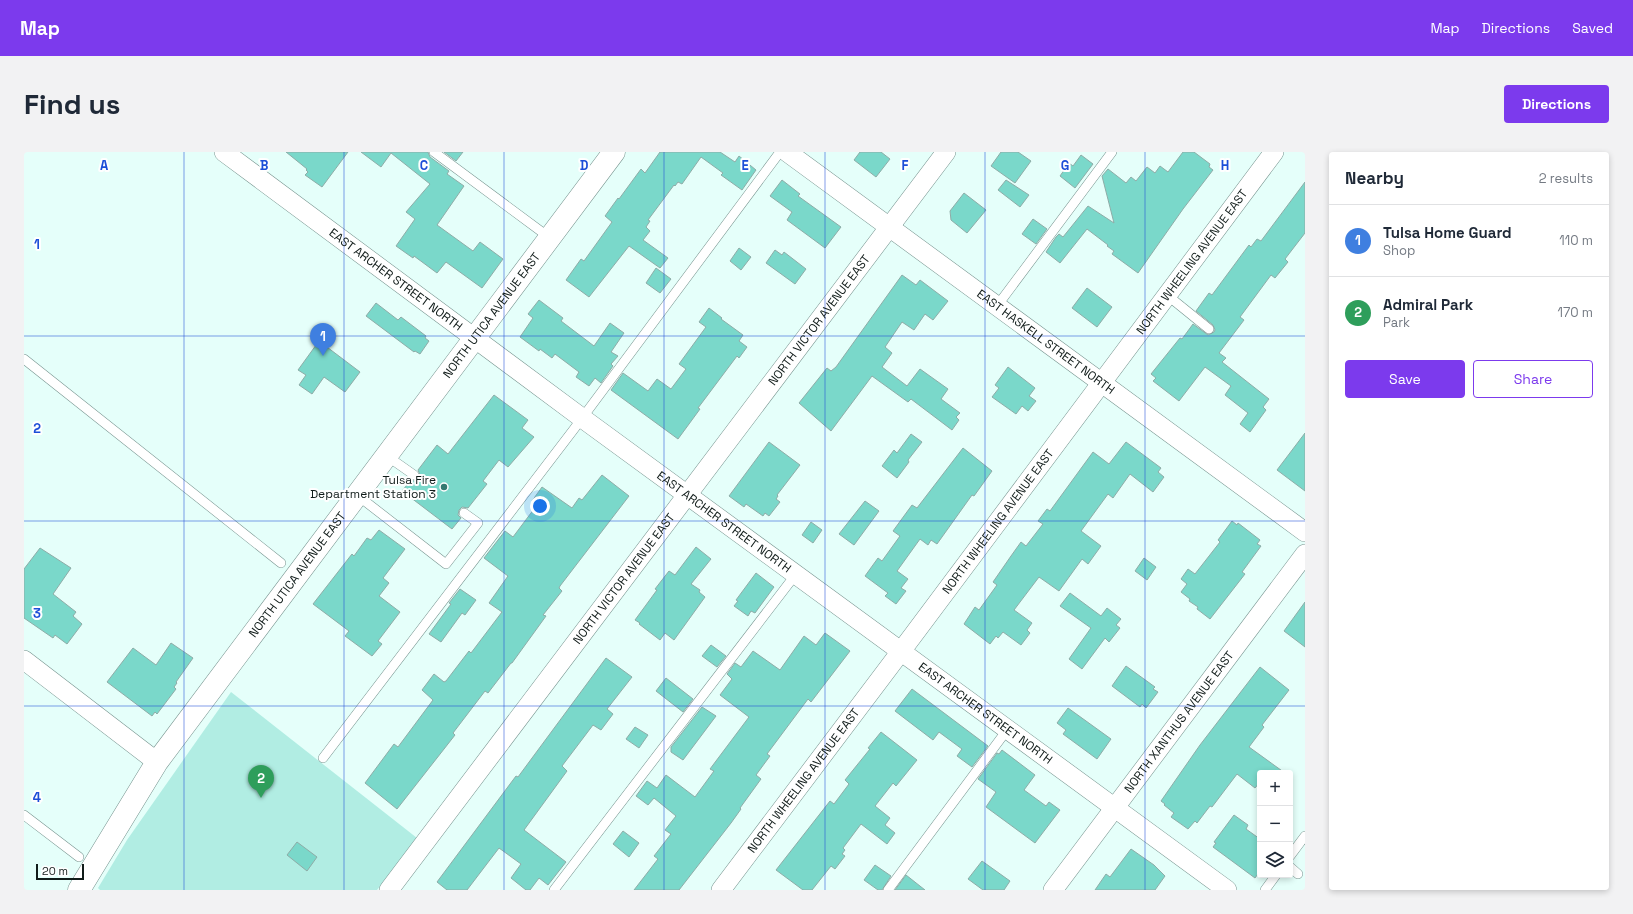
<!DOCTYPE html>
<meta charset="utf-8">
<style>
body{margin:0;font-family:"Space Grotesk",sans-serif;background:#f2f2f3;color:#1f2937}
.controls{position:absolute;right:12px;bottom:12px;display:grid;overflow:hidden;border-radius:4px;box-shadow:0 2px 6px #0003}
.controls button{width:36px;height:36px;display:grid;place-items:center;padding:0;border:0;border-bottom:1px solid #e0e1e3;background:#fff;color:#1f2937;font:20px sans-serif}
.scale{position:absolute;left:12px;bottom:10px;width:48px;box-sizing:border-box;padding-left:4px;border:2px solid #111c1a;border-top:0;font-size:11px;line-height:14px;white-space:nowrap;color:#111c1a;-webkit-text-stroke:3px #fff;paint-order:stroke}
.you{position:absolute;left:516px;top:354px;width:14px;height:14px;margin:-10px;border:3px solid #fff;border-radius:50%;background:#1a73e8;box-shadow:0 0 0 6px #1a73e833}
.badge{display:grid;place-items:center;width:26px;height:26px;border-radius:50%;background:#7c3aed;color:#fff;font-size:13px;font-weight:700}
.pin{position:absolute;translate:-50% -33px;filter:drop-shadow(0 1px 2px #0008)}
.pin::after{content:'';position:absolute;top:21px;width:14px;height:12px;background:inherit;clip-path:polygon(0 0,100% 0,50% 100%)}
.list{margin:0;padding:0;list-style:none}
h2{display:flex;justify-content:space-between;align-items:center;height:52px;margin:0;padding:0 16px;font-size:17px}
h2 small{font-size:13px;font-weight:400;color:#747a83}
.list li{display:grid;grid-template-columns:26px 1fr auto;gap:12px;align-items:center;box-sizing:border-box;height:72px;padding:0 16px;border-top:1px solid #e0e1e3}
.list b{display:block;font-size:15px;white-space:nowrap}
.list p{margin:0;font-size:13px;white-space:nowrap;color:#747a83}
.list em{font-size:13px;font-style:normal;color:#747a83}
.actions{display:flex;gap:8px;padding:12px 16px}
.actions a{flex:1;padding:9px 0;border:1px solid #7c3aed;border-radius:4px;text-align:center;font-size:14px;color:#7c3aed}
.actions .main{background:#7c3aed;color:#fff}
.icon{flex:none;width:22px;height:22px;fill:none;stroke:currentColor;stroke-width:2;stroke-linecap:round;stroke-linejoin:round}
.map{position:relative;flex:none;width:1281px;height:738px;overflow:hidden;border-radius:4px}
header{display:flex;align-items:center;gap:24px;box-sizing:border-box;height:56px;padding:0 20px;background:#7c3aed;color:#fff}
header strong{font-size:19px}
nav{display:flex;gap:22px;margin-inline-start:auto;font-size:14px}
.intro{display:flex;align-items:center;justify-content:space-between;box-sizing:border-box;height:96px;padding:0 24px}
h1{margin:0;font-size:28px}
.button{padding:10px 18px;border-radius:4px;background:#7c3aed;color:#fff;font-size:14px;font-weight:700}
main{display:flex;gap:24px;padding:0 24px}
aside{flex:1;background:#fff;border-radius:4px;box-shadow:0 2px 6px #0003}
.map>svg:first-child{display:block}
.green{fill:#b1ede3}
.building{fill:#7ad8ca;stroke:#8eaca7}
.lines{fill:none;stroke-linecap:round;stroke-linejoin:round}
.lane-casing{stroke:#76938e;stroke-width:10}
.street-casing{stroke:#76938e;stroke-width:20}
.secondary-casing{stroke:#76938e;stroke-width:23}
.lane{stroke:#fff;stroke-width:9}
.street{stroke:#fff;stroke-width:19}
.secondary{stroke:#fff;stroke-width:22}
.grid{fill:none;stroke:#1d4ed8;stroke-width:1;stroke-opacity:0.55}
.poi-dot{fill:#337970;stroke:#fff;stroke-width:1.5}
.labels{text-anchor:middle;stroke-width:4;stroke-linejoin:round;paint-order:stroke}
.street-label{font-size:12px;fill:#111c1a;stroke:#fff}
.poi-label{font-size:12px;fill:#111c1a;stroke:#fff;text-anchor:end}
.grid-label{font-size:13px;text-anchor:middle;font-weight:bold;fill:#1d4ed8;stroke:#fff;stroke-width:4;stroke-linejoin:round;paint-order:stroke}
</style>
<header>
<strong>Map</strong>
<nav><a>Map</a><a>Directions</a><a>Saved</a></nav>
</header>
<div class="intro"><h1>Find us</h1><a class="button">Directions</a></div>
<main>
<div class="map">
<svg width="1281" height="738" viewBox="0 0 1281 738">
<rect width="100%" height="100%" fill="#e5fffa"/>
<polygon class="green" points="207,540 393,686 353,738 76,738 74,736 103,688"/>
<g class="building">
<polygon points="262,0 324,0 298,35 281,23 284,20 282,18 283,17"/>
<polygon points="337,0 404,0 406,5 425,19 423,22 440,34 413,73 449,99 456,90 479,107 458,136 422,110 413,121 390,104 389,106 372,94 391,67 382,60 406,32 367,1 357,15"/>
<polygon points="420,0 439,0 432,9"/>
<polygon points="636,0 696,0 711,10 715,4 732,18 718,38 697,23 699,21 677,5 658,32 654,30 651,34 650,33 624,68 626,69 622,75 626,79 619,88 644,106 636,116 605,94 565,145 542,128 557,107 560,109 588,70 581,64 594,46 595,47 617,17 621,21"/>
<polygon points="836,0 857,0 866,7 852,25 830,8"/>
<polygon points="977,0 994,0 1007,9 991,31 967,14"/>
<polygon points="1159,0 1170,0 1186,12 1185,15 1189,18 1159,57 1114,121 1088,102 1090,99 1083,94 1084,93 1063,77 1036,111 1022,100 1032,85 1035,82 1039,85 1064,54 1090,71 1078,24 1084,17 1102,31 1107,25 1112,29 1123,15 1131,21 1136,14 1144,20"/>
<polygon points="1057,3 1069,12 1051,36 1036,24 1045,11 1049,14"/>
<polygon points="758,28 776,42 774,44 817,75 801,96 763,68 768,60 746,44"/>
<polygon points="982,28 1005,43 996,55 974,38"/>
<polygon points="1281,30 1281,81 1261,107 1264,110 1251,126 1247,123 1216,165 1220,168 1195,201 1202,206 1198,210 1245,247 1239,255 1242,258 1226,280 1216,272 1224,261 1201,243 1207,234 1181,215 1155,249 1129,229 1132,226 1127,222 1156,186 1158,187 1169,172 1184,183 1190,180 1191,178 1189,173 1172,159 1185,141 1188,143 1225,93 1227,95 1233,87 1237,89"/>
<polygon points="940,41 962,58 943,81 927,68 926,59"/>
<polygon points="1009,67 1023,77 1012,92 998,82"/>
<polygon points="715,96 727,105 717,118 706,109"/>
<polygon points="751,98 758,103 760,100 782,117 771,132 742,111"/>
<polygon points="632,116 647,127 636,141 622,131"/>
<polygon points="878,123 892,133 896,128 924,149 909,168 901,162 890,178 878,170 861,195 868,201 858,215 883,234 896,217 924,237 917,247 936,261 932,265 935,268 928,278 887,247 884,250 848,224 807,279 775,251 803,216 807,219 812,215"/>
<polygon points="1063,136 1088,155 1073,175 1048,156"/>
<polygon points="515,148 539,166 537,169 570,194 586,171 600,181 587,200 594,204 587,212 589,214 577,231 571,226 565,234 552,225 555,220 531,202 528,206 516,197 515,199 496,185 509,166 504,162"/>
<polygon points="352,151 374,168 377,165 402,184 401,186 405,189 396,202 391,199 390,200 342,164"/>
<polygon points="685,156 698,166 697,167 719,183 715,189 723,195 715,206 713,204 674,256 676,257 654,287 587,238 599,221 624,239 633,227 647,237 662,217 655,212 682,175 675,170"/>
<polygon points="295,189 336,220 321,240 300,225 288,242 275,233 282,223 274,218"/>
<polygon points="984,215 1011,236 1005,244 1012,249 1004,259 998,254 992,262 968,245 975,236 971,233"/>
<polygon points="470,243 504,268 498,276 510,285 484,315 475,308 459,329 463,332 444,356 438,355 435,358 434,363 437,366 428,377 378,339 387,328 390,329 395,327 396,323 394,318 413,293 424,302"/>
<polygon points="1281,281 1281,339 1253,318"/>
<polygon points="887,282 898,290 884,308 885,310 873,326 858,314 870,298 873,301"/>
<polygon points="745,290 776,313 753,343 754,344 752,347 756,350 745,364 741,361 739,364 722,352 720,355 705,344"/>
<polygon points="1102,290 1137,316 1134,320 1140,325 1129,340 1106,322 1089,346 1084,342 1057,379 1077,394 1064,412 1058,407 1035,439 1015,425 990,458 1008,471 1003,478 1006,481 997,493 979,480 974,486 972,484 966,492 940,472 951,455 955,458 973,433 969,430 987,404 997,390 1002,394 1019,372 1014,369 1023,357 1026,359 1069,300 1085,312"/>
<polygon points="939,296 968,319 950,344 948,343 913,392 907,388 904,393 896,387 873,419 884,427 877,436 882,439 872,452 861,444 864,441 841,424 854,406 858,409 876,384 869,379 888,353 893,356"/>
<polygon points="578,323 605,344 536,434 535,436 538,439 519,463 522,464 488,511 487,511 464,541 461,539 429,581 431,583 373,657 341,631 370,592 374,595 409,548 398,538 410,522 420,530 422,529 445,499 447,501 478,460 465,451 484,424 460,406 481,379 489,385 513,353 508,349 518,335 548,356 555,346 558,348"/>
<polygon points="841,349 855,359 830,393 815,382"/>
<polygon points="1208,369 1213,373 1214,371 1236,388 1233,392 1237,394 1218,420 1221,422 1186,467 1173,457 1174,455 1165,449 1166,447 1157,440 1163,432 1157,427 1164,417 1171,422 1196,390 1194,388"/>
<polygon points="787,370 798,378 789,391 778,383"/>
<polygon points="355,378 381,397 359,426 365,431 355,444 376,460 354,489 358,492 348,504 321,484 325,479 289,452 328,402 330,404 343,386 347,388"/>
<polygon points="672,395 687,407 667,432 676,438 675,440 681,445 650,488 641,481 636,488 615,472 616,471 611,468 633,438 631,437 645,419 651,423"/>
<polygon points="16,396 47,416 29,442 52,460 49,464 58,472 43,492 31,483 29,486 0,466 0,417"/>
<polygon points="1120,406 1132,415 1123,428 1111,419"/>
<polygon points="732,421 750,435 731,461 727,459 724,464 710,454 714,449 712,448"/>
<polygon points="436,437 452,448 441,463 438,461 417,490 405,482 427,452 425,451"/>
<polygon points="1046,441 1077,464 1083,456 1097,467 1092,473 1096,476 1085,490 1081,486 1058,517 1045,507 1067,476 1036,454"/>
<polygon points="1281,450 1281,495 1260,479"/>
<polygon points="801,481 826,499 787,550 784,547 743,602 746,604 732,623 737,627 716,656 717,657 707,671 655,738 610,738 634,707 630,704 647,682 641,678 652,664 630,646 624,653 612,644 623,629 633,636 642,623 671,645 690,619 686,617 725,565 696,543 708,527 703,522 711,511 717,515 729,499 756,518 780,484 792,493"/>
<polygon points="147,491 169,506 152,530 153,531 150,535 152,537 133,562 131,560 128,564 83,530 109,496 132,513"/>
<polygon points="687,493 702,504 693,515 678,504"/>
<polygon points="582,506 608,525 583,557 589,562 577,578 569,573 538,614 543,619 500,678 542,710 524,733 515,726 506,738 502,738 487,726 497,712 475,696 443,738 423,738 413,730 492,624 494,625"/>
<polygon points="1102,514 1131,535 1129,537 1134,540 1122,556 1118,552 1116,555 1088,534"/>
<polygon points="1236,515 1265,538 1238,573 1240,575 1225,595 1261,621 1236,621 1236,630 1231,636 1213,622 1188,655 1186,654 1173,671 1171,669 1164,677 1147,665 1150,661 1140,653 1141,652 1137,649 1176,593"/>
<polygon points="642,526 669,547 659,560 632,539"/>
<polygon points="888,537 964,594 948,615 933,604 938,597 915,580 909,588 871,559"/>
<polygon points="678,555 692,564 659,608 647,600 647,595"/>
<polygon points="1044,556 1087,587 1073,607 1039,582 1042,578 1033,571"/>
<polygon points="611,575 624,583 615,596 602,587"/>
<polygon points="857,580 893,608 872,634 869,631 851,654 866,666 861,673 871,681 863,692 837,672 819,696 821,698 818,702 821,704 811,717 807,714 788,738 779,738 752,718 806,649 810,652 825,632 821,628 846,597 844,596"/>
<polygon points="978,598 1011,623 1000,638 1022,654 1025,650 1036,658 1011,691 962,655 972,640 954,627 973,601 975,602"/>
<polygon points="1210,663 1224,673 1222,677 1236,687 1236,719 1231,726 1189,695 1192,691 1190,690"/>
<polygon points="599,679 615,691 605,705 589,692"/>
<polygon points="273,690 293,705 283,719 263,703"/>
<polygon points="1107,697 1130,713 1141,724 1131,738 1071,738 1082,722 1086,725"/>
<polygon points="958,709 986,729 980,738 959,738 944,727"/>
<polygon points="851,713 867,724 858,738 854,738 840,728"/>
<polygon points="882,723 901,738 871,738"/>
</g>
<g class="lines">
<g class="lane-casing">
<g id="lane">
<polyline points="410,0 526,86"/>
<polyline points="1143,143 1185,177"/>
<polyline points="973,154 1088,0"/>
<polyline points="0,207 257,411"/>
<polyline points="363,304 390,323"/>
<polyline points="333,343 422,412 454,371 440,361"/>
<polyline points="299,606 550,277 756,0"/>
<polyline points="0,663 55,705"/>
<polyline points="1266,704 1281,684"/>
<polyline points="1266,715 1274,722"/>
<polyline points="530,738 772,422"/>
<polyline points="864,738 983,578"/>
<polyline points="1241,738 1252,723"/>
</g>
</g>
<g class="street-casing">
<g id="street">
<path id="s1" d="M200,0L558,266L1203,738"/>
<path id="s2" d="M763,0L1281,380"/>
<polyline points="0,508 133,610"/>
<path id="s3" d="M365,738L922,0"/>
<path id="s4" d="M697,738L890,482L1250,0"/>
<path id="s5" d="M1029,738L1281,402"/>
</g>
</g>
<g class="secondary-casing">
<g id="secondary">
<path id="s6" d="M55,738L133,610L590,0"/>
</g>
</g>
<use href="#lane" class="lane"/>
<use href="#street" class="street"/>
<use href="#secondary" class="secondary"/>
</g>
<path class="grid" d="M160,0V738M320,0V738M480,0V738M640,0V738M801,0V738M961,0V738M1121,0V738M0,184H1281M0,369H1281M0,554H1281"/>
<circle class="poi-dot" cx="420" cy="335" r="4"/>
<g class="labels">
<g class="street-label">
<text dy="4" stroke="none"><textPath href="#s4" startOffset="785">NORTH WHEELING AVENUE EAST</textPath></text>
<text dy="4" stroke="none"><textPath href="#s1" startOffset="214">EAST ARCHER STREET NORTH</textPath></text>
<text dy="4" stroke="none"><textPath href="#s6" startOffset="708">NORTH UTICA AVENUE EAST</textPath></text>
<text dy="4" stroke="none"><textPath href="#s3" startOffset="714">NORTH VICTOR AVENUE EAST</textPath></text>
<text dy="4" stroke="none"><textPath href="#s2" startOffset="321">EAST HASKELL STREET NORTH</textPath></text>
<text dy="4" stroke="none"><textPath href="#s1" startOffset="622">EAST ARCHER STREET NORTH</textPath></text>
<text dy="4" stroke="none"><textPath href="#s4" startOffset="461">NORTH WHEELING AVENUE EAST</textPath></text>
<text dy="4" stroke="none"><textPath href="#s6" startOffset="384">NORTH UTICA AVENUE EAST</textPath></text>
<text dy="4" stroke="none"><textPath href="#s3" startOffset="390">NORTH VICTOR AVENUE EAST</textPath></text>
<text dy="4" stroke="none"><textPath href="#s1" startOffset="946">EAST ARCHER STREET NORTH</textPath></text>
<text dy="4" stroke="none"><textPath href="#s5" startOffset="210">NORTH XANTHUS AVENUE EAST</textPath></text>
<text dy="4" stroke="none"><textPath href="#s4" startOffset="137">NORTH WHEELING AVENUE EAST</textPath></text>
</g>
<g class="poi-label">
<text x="412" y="332">Tulsa Fire<tspan x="412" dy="14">Department Station 3</tspan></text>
</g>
</g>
<g class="grid-label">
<text x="80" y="18">A</text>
<text x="240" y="18">B</text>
<text x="400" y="18">C</text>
<text x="560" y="18">D</text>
<text x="721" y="18">E</text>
<text x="881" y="18">F</text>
<text x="1041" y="18">G</text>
<text x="1201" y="18">H</text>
<text x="13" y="97">1</text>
<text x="13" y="281">2</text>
<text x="13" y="466">3</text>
<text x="13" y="650">4</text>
</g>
</svg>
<div class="controls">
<button>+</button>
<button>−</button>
<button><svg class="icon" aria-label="layers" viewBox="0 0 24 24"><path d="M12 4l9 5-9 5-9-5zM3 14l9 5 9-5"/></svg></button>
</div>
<div class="scale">20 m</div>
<div class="you"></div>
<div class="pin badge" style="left:299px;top:204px;background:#3f7fe0">1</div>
<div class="pin badge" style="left:237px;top:646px;background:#2e9e5b">2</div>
</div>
<aside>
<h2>Nearby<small>2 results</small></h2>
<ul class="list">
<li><span class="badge" style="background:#3f7fe0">1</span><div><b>Tulsa Home Guard</b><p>Shop</p></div><em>110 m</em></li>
<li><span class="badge" style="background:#2e9e5b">2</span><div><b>Admiral Park</b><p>Park</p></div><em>170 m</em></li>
</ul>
<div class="actions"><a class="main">Save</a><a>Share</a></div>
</aside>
</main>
